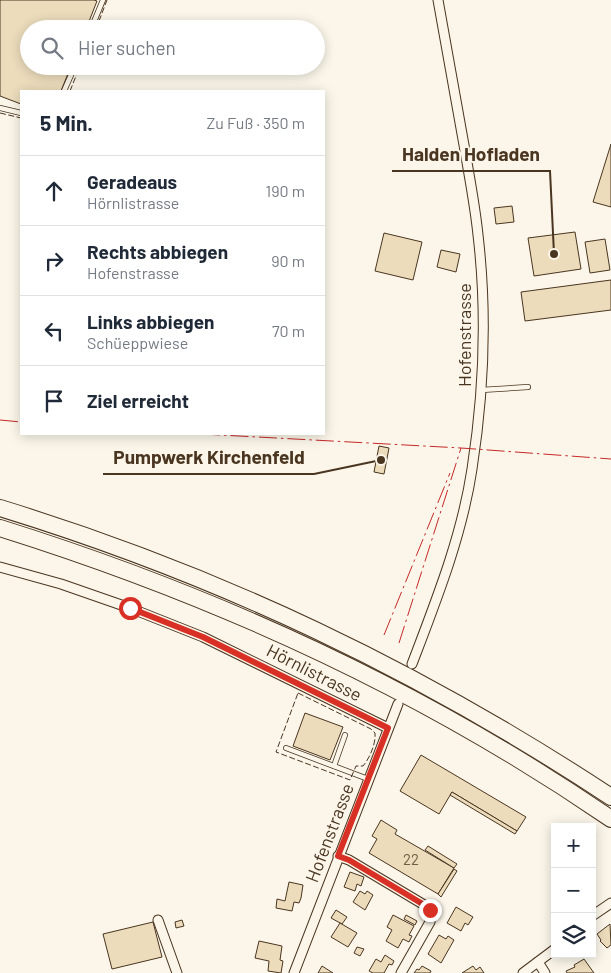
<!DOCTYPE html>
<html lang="de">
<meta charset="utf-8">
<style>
body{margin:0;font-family:Barlow,sans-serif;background:#f2f2f3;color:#1f2937}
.controls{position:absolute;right:15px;bottom:15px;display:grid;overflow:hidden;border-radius:0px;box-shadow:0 2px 12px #0003}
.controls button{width:45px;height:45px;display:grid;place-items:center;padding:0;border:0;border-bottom:1px solid #e0e1e3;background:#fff;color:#1f2937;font:25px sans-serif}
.stop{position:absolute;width:15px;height:15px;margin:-11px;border:4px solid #d93025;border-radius:50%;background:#fff}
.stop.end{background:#d93025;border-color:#fff;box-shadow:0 1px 5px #0008}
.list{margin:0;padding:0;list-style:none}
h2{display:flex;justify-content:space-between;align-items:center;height:65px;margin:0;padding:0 20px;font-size:21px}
h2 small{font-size:16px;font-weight:400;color:#747a83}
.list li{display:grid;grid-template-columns:32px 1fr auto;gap:15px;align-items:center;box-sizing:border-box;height:70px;padding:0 20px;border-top:1px solid #e0e1e3}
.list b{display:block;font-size:19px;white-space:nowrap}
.list p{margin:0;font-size:16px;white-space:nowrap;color:#747a83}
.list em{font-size:16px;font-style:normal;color:#747a83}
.icon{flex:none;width:28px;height:28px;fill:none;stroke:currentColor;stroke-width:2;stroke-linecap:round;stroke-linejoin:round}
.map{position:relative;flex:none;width:611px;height:973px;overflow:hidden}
.search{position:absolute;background:#fff;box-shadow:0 2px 12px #0003;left:20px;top:20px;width:305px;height:55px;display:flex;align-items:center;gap:12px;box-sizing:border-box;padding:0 18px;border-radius:28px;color:#747a83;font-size:19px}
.panel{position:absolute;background:#fff;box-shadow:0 2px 12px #0003;left:20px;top:90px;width:305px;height:345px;border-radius:0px}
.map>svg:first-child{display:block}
.building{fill:#ecdcbc;stroke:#4a3520}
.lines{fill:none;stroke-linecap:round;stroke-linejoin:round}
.lane-casing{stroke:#4a3520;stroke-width:6}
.street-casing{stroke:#4a3520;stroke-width:11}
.highway-casing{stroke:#4a3520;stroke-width:18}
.lane{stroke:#fbf6e9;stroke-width:4.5}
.street{stroke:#fbf6e9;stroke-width:9}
.highway{stroke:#fbf6e9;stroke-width:16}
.fence{stroke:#4a3520;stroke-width:1;stroke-dasharray:6 2.5;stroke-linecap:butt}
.power{stroke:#c62828;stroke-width:1;stroke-dasharray:18 4 2.5 4;stroke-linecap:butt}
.route{stroke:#d93025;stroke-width:6}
.labels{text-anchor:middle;stroke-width:4;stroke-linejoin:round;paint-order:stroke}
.number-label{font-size:15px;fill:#725f47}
.street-label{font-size:18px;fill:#4a3520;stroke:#fbf6e9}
.leader{fill:none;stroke:#4a3520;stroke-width:2}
.callout-dot{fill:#4a3520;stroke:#fbf6e9;stroke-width:2}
.callout-label{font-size:19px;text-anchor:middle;font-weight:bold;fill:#4a3520;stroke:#fbf6e9;stroke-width:4;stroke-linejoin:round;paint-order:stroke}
</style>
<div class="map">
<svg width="611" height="973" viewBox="0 0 611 973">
<rect width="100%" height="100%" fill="#fbf6e9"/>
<g class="building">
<polygon points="0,0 94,0 97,1 86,29 29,29 29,66 71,66 61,91 21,91 21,104 0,96"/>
<polygon points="611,144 611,207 593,202"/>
<polygon points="512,206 514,222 496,224 494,208"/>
<polygon points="575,232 581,269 534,276 528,238"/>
<polygon points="384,233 422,242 413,280 375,271"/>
<polygon points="605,239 610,270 590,273 585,242"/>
<polygon points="441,250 460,254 456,272 437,267"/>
<polygon points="611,280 611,310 525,321 521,292"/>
<polygon points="379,446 389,448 384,474 374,472"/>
<polygon points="305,713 343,727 330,760 293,746"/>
<polygon points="421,755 526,817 517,831 452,792 439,814 400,791"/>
<polygon points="452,792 517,831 515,834 450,795"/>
<polygon points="381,820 397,830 395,834 454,868 438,894 369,853 377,839 372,836"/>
<polygon points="428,846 457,864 454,868 425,850"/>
<polygon points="454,869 457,871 441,897 438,894"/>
<polygon points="350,872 364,877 361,886 357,884 355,891 344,887"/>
<polygon points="289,882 303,885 301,898 299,903 294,902 292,911 276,908 277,899 285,901"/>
<polygon points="360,891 365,894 367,891 373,895 365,910 353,902"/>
<polygon points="456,907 473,917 468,925 465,923 461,931 447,923"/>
<polygon points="336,910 347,917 342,924 331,918"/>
<polygon points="393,915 414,926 409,935 412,936 409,942 403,939 398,948 386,941 392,930 387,927"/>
<polygon points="406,915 417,921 415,925 404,919"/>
<polygon points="182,920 184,926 176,928 175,922"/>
<polygon points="153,922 162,957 112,969 103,934"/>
<polygon points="340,923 357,933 348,947 331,937"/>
<polygon points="610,924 611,945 607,948 600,941 601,940 597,934"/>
<polygon points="439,935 446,939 448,936 454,940 441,963 428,954"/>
<polygon points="259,941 282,946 280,960 283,961 281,973 268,971 269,961 255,958"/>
<polygon points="357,947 364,949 360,956 354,953"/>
<polygon points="385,955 394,961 392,965 389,964 384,973 373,973 369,971 376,959 381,962"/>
<polygon points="584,959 594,973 567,973 566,971 575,967 574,965"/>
<polygon points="322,966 333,973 318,973"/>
<polygon points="422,966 431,971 430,973 414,973 417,969 419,970"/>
<polygon points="473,966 476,970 480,967 484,973 462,973"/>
</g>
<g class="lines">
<g class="lane-casing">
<g id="lane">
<polyline points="91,29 103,0"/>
<polyline points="64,91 75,66"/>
<polyline points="0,108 21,113"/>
<polyline points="481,390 528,387"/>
<polyline points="286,748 368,779"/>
<polyline points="334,766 345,735"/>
</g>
</g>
<g class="street-casing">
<g id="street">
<polyline points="0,567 61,584 130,608 203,637 388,728"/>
<path d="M412,664C436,601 462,536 472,469C484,392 487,312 478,235C475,205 469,175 464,145C455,97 447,48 438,0"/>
<polyline points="338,856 349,860 426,906 430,910 430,922 401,973"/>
<polyline points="592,916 611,903"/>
<polyline points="158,920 177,973"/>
<polyline points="538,962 545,973"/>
<polyline points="294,973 398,704"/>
<polyline points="523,973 555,949"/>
</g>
</g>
<g class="highway-casing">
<g id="highway">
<path d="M0,508C221,576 418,670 611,797"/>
<path d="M0,528C217,596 423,690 611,819"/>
</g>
</g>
<use href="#lane" class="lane"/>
<use href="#street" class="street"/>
<use href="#highway" class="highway"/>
<g class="fence">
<polyline points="96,29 107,0"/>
<polyline points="70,91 80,66"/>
<polyline points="0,113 21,118"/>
<path d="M298,693L371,729L375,733C376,743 370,758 363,766H356L350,780L276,752Z"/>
</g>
<g class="power">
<polyline points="0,420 21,422"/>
<polyline points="202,434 461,448 611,459"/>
<polyline points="384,635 450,473"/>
<polyline points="399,643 461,448"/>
</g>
</g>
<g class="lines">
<polyline class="route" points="130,608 203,637 388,728 338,856 349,860 426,906 430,910"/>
</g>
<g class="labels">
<g class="number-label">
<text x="411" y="865">22</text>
</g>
<g class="street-label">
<text transform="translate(465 335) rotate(-90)" y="6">Hofenstrasse</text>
<text transform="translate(314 673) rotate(27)" y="6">Hörnlistrasse</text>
<text transform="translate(330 833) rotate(-69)" y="6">Hofenstrasse</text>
</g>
</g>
<path class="leader" d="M554 254L550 171H392M381 460L314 474H103"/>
<g class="callout-dot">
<circle cx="554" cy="254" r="5"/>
<circle cx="381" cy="460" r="5"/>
</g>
<g class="callout-label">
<text x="471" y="161">Halden Hofladen</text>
<text x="209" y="464">Pumpwerk Kirchenfeld</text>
</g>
</svg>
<div class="controls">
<button>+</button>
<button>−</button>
<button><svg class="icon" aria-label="layers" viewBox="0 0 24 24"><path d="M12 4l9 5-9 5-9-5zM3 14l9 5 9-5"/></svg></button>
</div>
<div class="stop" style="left:130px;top:608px"></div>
<div class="stop end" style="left:430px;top:910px"></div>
<div class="search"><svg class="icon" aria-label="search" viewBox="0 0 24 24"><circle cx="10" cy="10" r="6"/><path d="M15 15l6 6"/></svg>Hier suchen</div>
<section class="panel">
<h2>5 Min.<small>Zu Fuß · 350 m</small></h2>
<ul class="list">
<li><svg class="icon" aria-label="ahead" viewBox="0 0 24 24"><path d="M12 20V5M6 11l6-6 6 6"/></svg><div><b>Geradeaus</b><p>Hörnlistrasse</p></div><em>190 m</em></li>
<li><svg class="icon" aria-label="right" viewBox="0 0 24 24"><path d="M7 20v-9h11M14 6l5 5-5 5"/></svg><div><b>Rechts abbiegen</b><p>Hofenstrasse</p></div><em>90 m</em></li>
<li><svg class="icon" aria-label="left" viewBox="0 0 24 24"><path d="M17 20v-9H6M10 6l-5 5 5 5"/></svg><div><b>Links abbiegen</b><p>Schüeppwiese</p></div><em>70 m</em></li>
<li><svg class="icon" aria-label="arrive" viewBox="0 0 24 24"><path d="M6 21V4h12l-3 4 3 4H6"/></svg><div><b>Ziel erreicht</b></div></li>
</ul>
</section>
</div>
